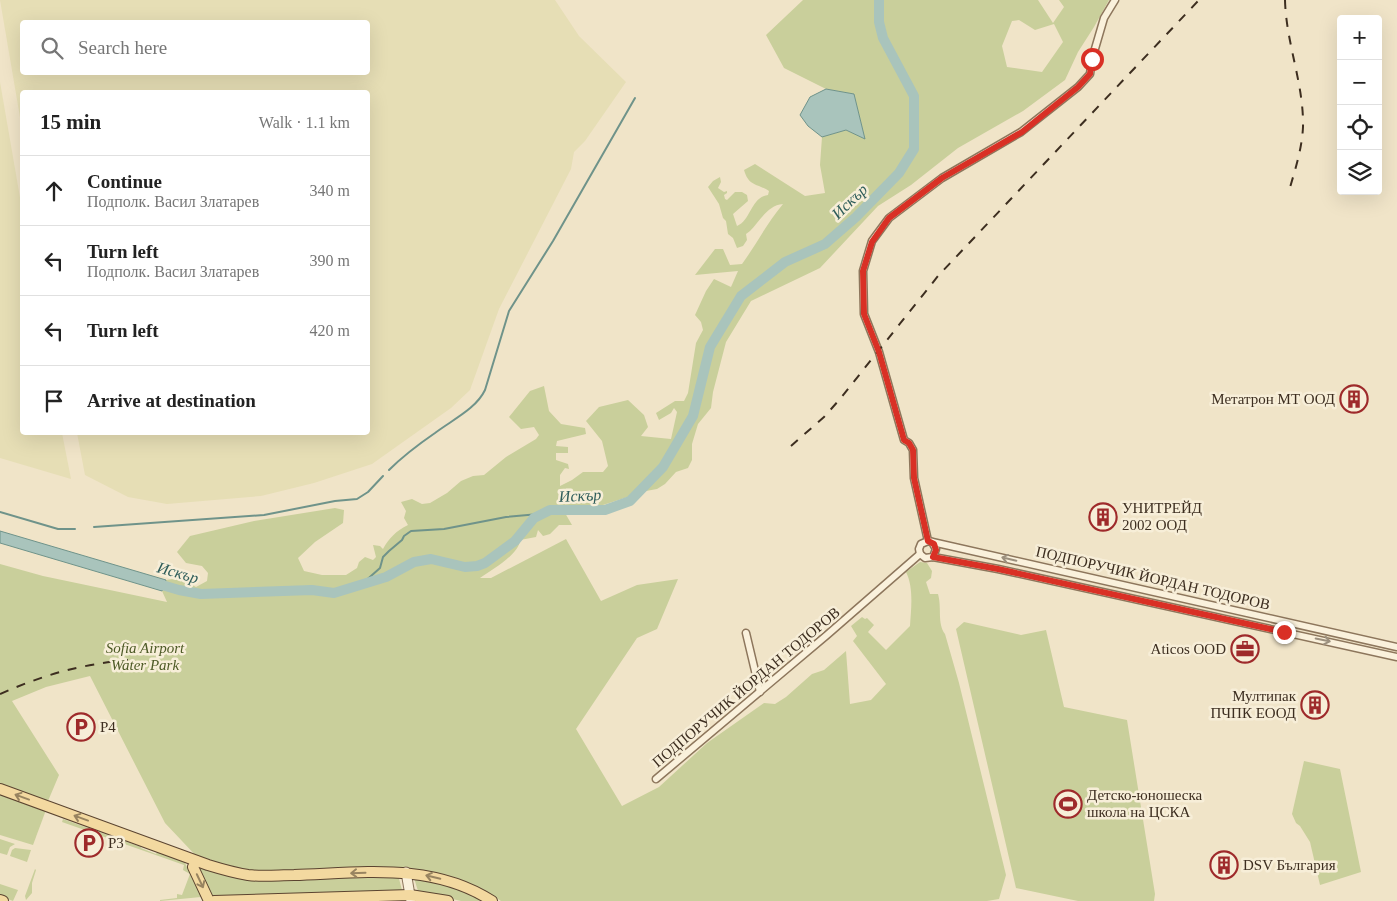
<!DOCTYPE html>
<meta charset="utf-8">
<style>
body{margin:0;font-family:Georgia,serif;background:#f2f2f2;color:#222}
.controls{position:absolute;right:15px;top:15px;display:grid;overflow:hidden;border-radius:5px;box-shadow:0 5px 20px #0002}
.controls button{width:45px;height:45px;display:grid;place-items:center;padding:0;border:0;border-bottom:1px solid #e0e0e0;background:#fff;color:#222;font:25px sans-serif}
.stop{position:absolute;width:15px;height:15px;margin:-11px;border:4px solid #d93025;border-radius:50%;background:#fff}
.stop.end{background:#d93025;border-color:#fff;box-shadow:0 1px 5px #0008}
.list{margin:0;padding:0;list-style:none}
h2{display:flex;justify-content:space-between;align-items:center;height:65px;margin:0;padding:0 20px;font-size:21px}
h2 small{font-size:16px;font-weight:400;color:#767676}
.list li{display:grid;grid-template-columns:32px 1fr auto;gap:15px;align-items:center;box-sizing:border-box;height:70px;padding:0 20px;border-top:1px solid #e0e0e0}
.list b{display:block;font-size:19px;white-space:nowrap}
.list p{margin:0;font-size:16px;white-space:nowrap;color:#767676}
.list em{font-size:16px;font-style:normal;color:#767676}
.icon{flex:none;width:28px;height:28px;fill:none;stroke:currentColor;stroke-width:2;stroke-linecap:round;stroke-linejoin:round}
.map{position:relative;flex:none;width:1397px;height:901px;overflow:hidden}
.search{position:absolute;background:#fff;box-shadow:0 5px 20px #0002;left:20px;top:20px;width:350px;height:55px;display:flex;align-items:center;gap:12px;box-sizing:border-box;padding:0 18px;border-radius:5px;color:#767676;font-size:19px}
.panel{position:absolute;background:#fff;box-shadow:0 5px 20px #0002;left:20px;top:90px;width:350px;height:345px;border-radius:5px}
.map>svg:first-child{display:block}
.farmland{fill:#e6deb5;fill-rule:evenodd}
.green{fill:#c9cf9b;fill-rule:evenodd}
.water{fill:#a9c4bc;stroke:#6f938a}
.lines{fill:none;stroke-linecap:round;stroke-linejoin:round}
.stream{stroke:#6f938a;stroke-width:2}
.river{stroke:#a9c4bc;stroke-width:10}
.minor-casing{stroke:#8d765c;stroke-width:9}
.tertiary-casing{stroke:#8d765c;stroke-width:11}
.primary-casing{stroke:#5b4430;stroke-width:12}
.minor{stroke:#faf1dc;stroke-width:6}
.tertiary{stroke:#faf1dc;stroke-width:9}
.primary{stroke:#f3d9a0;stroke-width:10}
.rail{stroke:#3d2e20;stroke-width:2;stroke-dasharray:9 9;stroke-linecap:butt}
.oneway{stroke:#9c907e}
.oneway2{stroke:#988460}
.route{stroke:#d93025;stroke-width:6}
.labels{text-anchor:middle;stroke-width:5;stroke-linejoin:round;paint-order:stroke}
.poi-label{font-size:15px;fill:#3d2e20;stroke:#f7eed8;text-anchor:start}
.street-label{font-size:15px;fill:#3d2e20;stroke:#f7eed8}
.park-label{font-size:15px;font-style:italic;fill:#4d5a26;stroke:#f7eed8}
.water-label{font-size:16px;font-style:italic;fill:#2f5d5a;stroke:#f7eed8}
</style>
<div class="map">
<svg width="1397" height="901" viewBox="0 0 1397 901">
<rect width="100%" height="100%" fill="#f0e4c8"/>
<g class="farmland">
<path d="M0,0H555L579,36L626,82L585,141L574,152L571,169L499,309L470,390L451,408L372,464L314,483L261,496L167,504L128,497L85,475L77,433L368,432V92H22V129ZM22,22H368V72H22Z"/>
<polygon points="0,82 22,209 22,432 62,433 71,479 0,458"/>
</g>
<g class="green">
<path d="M803,0H1038L1053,23L1064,7L1059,0H1109L1094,27L1078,52L1065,80L1023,111L958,148L911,185L878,206L820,268L751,301L726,342L713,392L711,408L698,424L692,444V460L688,468L676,472L665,484L657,489L646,491L603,505L568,508L565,513L572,525H559L550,534L543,536L538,530L536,537L520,540C519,555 491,570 480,578H491L566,539L601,601L637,585L678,579L657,629L637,638L576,729L622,806L659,787L707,743L764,703L775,704L786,697L812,674L824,670L846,651L850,704L871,700L886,684L853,641L857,636L851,626L862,617L865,619L867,618L874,625L868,632L886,650L910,626C911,609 914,588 906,572L920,562L927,563L932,571L931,578L926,582L930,594H938C942,608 937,623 945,634L959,683L1006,875L999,899L987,901H501L487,892L457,878L417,869L254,872L199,859L165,823L90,676L46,687L12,701L59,775L48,801L0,784V564L43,576L167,602L162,591L166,580L180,578L196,587L207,581L208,573L202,566L186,563L177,552L190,536L254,521L335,508L344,510L343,523L315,542L298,558L304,571L322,575H346L357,568L359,562L365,557L373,560L376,557L373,545L380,546L383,549C389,538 396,531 408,525L404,518L406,511L401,502L412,499L422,504L430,503L447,493L461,481L473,476L484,475L506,457L536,439L539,435L534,427L521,429L509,417L530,391L544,386L549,411L561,424L585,428L586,434L557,441L556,446L568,447V453H556V460L568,464L569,469L565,468L560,475V486L572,480L583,472H603L608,466L602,441L586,421L599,407L628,400L644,415L648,427L641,436L671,439L677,412L674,408L671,413L659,420L656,413L675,401H684L688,393L696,343L703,330L701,322L695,315L706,291L714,279L731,287L738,271L695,275L715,249H723L730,265L742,264C756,245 767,223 783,204C768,205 760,221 750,231L746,234L747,240L743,246L737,248L733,238L728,234L726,221L723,218L719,204L708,187L713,181L720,177L721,182L718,188L724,192L727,191V193L724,195L725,199L727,200L735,192H742L747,195L748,201L733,214L737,226C751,220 751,197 768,195L769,191C757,183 749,187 744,170L755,164L805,196L825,193L820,165L822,137L846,130L865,139L854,94L826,89L784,68L766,35ZM1019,20L1035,30L1054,24L1063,42L1042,72L1007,67L1002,46L1012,21Z"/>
<polygon points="964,622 1021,635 1046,630 1064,707 1127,720 1155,894 1154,901 1078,901 1016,888 956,629"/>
<polygon points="1304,761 1340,769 1361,872 1320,885 1310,842 1300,826 1296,823 1292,814"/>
<polygon points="0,794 46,810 33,845 0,835"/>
<polygon points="63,819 141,847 141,848 156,854 157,852 183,859 201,895 201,897 160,901 160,900 177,898 177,894 182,895 190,874 183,870 184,865 62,822"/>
<polygon points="0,839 15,844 10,847 7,855 0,853"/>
<polygon points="15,848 31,850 27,862 10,856 12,850"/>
<polygon points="201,866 212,871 398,875 402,890 214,897 209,894 199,870"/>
<polygon points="35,869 36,870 32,883 32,893 26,900 25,896"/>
<polygon points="414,878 458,888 484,901 461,901 418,891"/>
<polygon points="0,884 18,890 13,901 0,896"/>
</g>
<g class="water">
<polygon points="826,89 854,94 865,139 846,130 822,137 808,126 800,115 810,97"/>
<polygon points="0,531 166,580 162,591 0,543"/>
</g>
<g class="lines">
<g class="stream">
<path d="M389,470C403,456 419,444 435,433C452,420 476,409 485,390L509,311L553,241L635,98"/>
<polyline points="0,512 58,529 75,529"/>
<polyline points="94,527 264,515 335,501 357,499 368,492 383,476"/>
<polyline points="362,584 380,568 383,557 389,551 402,540 404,536 411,531 444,529 506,517 539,514"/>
</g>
<polyline class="river" points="152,582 179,590 201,594 312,590 334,593 386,577 414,562 431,559 465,567 477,566 485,563 515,541 534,518 550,510 605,510 630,501 663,467 693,416 710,347 741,296 785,262 825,244 856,217 899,173 914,149 914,96 883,38 879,22 879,0"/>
<g class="minor-casing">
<g id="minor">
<polyline points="928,541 914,478 913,450 909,443 904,440 879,352 864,314 863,271 872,241 889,218 942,178 1021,132 1078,87 1090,74 1092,59 1104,18 1115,0"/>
<polyline points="932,542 936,549 933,557"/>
<polyline points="920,554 919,549 921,544 928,541 1397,647"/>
<polyline points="920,554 925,558 933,557 998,569 1397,657"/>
<polyline points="746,633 760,692"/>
<polyline points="656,779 827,635 920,554"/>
</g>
</g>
<g class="tertiary-casing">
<polyline id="tertiary" points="406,872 411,901"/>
</g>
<g class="primary-casing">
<g id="primary">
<path d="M0,789L208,865C221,869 235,873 248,875C264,877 279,875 294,875C361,873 432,862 492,901"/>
<polyline points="196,861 193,867 209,901"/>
<polyline points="0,900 3,901"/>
<polyline points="214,901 410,895 448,901"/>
</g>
</g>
<use href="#minor" class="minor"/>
<use href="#tertiary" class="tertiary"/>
<use href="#primary" class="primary"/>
<g class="rail">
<path d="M1285,0C1286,43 1304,84 1303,127C1302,149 1295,170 1289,191"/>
<polyline points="791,446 824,417 840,399 938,276 1199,0"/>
<path d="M0,694C46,674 78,665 128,660"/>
</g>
</g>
<defs><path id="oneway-shaft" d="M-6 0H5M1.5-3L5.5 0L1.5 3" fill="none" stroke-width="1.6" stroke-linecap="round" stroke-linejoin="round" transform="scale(1.25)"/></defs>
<g class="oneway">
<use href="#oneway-shaft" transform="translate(1009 559) rotate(-167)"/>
<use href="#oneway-shaft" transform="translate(1323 640) rotate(12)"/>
</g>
<g class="oneway2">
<use href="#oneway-shaft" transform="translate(22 797) rotate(-160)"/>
<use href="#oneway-shaft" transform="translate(81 818) rotate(-160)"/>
<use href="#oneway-shaft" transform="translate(358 873) rotate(178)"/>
<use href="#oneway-shaft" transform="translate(433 877) rotate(-167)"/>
<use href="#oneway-shaft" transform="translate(200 881) rotate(65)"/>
</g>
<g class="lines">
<polyline class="route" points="1092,59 1090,74 1078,87 1022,132 942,178 889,218 872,242 863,271 864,314 879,352 904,440 909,443 913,450 914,478 928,541 934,544 936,550 933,557 998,569 1284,632"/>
</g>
<defs>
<g id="building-ring" transform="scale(1.4375)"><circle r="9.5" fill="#f7eed8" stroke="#9e2a2b" stroke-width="1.5"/><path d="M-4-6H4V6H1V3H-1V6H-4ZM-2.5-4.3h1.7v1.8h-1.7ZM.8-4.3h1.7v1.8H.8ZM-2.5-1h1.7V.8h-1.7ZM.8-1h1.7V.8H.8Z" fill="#9e2a2b"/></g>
<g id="office-ring" transform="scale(1.4375)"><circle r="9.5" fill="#f7eed8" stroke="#9e2a2b" stroke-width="1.5"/><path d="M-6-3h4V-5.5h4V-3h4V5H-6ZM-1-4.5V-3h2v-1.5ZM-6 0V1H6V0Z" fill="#9e2a2b"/></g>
<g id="parking-ring" transform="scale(1.4375)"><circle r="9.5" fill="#f7eed8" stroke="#9e2a2b" stroke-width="1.5"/><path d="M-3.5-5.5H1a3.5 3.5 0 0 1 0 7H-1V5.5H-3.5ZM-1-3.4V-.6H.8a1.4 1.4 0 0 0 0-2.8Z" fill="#9e2a2b"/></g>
<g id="stadium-ring" transform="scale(1.4375)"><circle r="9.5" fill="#f7eed8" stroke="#9e2a2b" stroke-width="1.5"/><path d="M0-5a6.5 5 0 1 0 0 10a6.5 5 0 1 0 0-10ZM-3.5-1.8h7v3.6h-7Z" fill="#9e2a2b"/></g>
</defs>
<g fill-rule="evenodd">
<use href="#building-ring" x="1354" y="399"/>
<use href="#building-ring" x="1103" y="517"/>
<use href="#office-ring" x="1245" y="649"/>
<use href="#building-ring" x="1315" y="705"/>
<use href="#parking-ring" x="81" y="727"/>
<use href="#stadium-ring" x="1068" y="804"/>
<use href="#parking-ring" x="89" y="843"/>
<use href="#building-ring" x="1224" y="865"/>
</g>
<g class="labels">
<g class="poi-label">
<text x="1335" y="404" text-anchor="end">Метатрон МТ ООД</text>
<text x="1122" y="513">УНИТРЕЙД<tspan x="1122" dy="17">2002 ООД</tspan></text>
<text x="1226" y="654" text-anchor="end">Aticos OOD</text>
<text x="1296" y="701" text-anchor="end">Мултипак<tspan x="1296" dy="17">ПЧПК ЕООД</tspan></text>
<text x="100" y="732">P4</text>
<text x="1087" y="800">Детско-юношеска<tspan x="1087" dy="17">школа на ЦСКА</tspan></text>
<text x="108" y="848">P3</text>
<text x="1243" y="870">DSV България</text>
</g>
<g class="street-label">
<text transform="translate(1153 578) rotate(13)" y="5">ПОДПОРУЧИК ЙОРДАН ТОДОРОВ</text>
<text transform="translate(746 687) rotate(-40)" y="5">ПОДПОРУЧИК ЙОРДАН ТОДОРОВ</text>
</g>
<g class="park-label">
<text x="145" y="653">Sofia Airport<tspan x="145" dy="17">Water Park</tspan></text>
</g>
<g class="water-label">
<text transform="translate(849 201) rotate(-44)" y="6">Искър</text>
<text transform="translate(580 495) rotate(-3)" y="6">Искър</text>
<text transform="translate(178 572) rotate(16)" y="6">Искър</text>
</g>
</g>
</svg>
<div class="controls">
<button>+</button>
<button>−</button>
<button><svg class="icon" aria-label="locate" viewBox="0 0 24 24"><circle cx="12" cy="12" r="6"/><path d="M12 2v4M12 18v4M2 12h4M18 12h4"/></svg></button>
<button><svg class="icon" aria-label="layers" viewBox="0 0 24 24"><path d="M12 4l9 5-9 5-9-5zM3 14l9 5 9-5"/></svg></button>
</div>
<div class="stop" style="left:1092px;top:59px"></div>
<div class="stop end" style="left:1284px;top:632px"></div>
<div class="search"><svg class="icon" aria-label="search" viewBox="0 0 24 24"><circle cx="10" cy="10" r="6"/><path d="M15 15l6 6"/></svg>Search here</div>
<section class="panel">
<h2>15 min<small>Walk · 1.1 km</small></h2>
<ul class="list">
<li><svg class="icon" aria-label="ahead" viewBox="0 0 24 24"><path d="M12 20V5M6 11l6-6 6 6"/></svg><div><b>Continue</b><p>Подполк. Васил Златарев</p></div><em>340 m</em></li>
<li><svg class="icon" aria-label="left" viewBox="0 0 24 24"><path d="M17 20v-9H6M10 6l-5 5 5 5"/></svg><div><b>Turn left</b><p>Подполк. Васил Златарев</p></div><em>390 m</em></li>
<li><svg class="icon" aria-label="left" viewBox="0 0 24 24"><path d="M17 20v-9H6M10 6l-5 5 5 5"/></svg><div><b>Turn left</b></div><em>420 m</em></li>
<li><svg class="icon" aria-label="arrive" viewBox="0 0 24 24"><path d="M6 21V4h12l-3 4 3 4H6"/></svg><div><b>Arrive at destination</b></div></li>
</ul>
</section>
</div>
